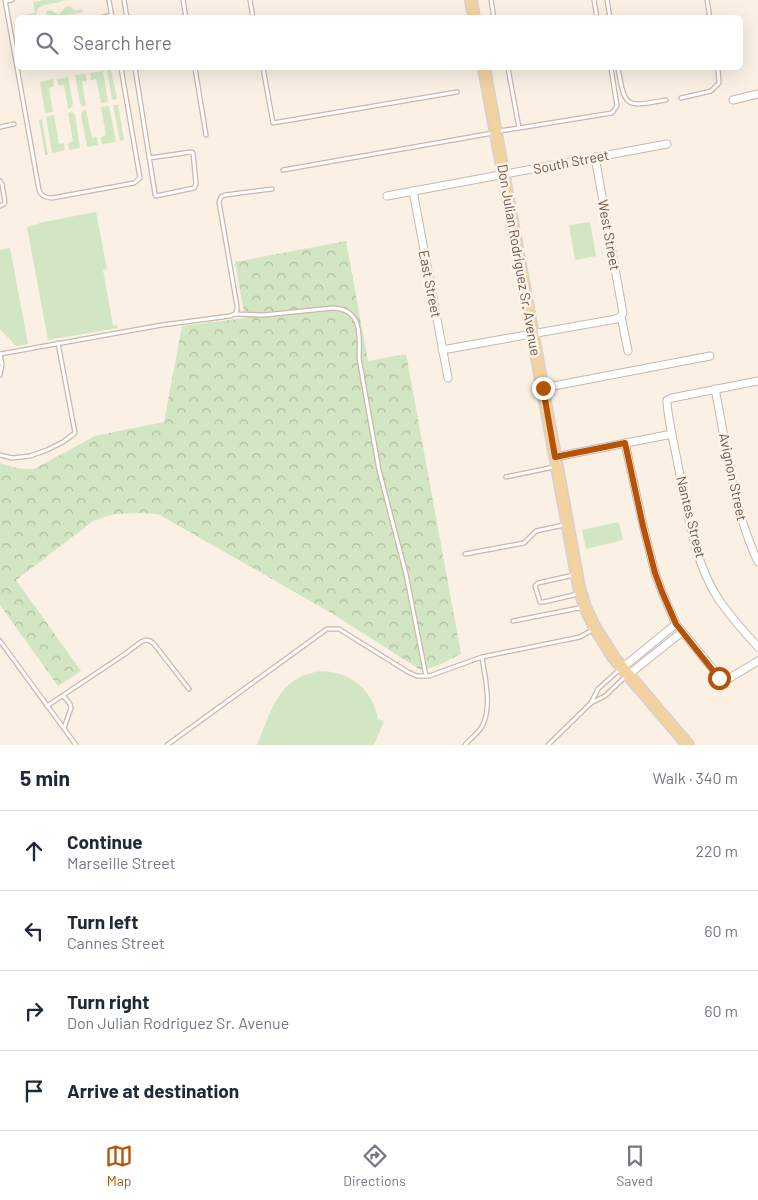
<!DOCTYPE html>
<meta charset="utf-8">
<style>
body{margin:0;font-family:Barlow,sans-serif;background:#f6f6f7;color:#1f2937}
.stop{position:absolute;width:15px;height:15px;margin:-11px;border:4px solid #b45309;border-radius:50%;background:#fff}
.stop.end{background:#b45309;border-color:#fff;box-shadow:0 1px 5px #0008}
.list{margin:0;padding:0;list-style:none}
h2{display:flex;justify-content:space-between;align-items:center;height:65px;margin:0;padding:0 20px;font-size:21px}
h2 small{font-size:16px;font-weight:400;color:#747a83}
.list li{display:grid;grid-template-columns:32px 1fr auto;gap:15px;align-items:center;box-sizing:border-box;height:80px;padding:0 20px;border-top:1px solid #e0e1e3}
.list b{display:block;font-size:19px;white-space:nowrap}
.list p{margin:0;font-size:16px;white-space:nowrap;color:#747a83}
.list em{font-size:16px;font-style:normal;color:#747a83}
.icon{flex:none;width:28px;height:28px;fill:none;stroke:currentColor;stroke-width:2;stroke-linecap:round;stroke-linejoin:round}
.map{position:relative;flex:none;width:758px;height:745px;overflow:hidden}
.search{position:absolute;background:#fff;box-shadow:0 5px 20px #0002;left:15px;right:15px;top:15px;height:55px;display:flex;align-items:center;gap:12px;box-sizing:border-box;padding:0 18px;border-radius:8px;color:#747a83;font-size:19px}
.sheet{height:385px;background:#fff}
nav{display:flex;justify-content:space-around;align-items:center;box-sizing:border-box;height:70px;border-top:1px solid #e0e1e3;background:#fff;font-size:14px;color:#747a83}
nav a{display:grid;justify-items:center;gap:2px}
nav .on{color:#b45309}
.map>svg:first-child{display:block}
.green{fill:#d2e6c3}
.forest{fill:url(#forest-crowns)}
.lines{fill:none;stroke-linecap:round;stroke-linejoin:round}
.lane-casing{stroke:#c9b8ab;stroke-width:5.5}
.street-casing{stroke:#c9b8ab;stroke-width:9}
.primary-casing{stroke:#d7d0cd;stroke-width:14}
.lane{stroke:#fff;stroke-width:3}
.street{stroke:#fff;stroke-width:7}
.primary{stroke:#f3d2a1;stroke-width:11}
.route{stroke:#b45309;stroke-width:6}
.labels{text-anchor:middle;stroke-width:5;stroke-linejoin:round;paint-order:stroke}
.street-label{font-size:14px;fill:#6f574b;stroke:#fdf4e9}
</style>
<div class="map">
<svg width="758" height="745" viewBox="0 0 758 745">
<defs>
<pattern id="forest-crowns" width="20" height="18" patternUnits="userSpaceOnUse" patternTransform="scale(1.25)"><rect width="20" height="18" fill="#d2e6c3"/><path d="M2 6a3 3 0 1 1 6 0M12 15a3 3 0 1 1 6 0" fill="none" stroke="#afbda0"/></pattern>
</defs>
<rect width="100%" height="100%" fill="#faf0e3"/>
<g class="green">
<path d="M45,0H64C52,7 37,0 36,16L19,17L18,16L35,13L33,2Z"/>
<path d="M70,6L74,10L77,11L81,9L84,12L54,17H38L41,16L42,17C46,17 46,14 47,11C56,8 57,22 65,7Z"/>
<polygon points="111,69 117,99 112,100 107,70"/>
<polygon points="103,71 108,102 101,103 96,79 91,80 90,73"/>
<polygon points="86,74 87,81 82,82 86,106 82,106 80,103 75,75"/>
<polygon points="68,77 73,104 71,108 68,109 64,85 58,86 57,79"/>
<polygon points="53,79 54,86 49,88 53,112 45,113 40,82"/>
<polygon points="113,105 118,105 124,140 120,141"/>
<polygon points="109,106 116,142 102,144 101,137 106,135 101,107"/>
<polygon points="83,110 86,110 92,138 97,137 98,145 87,147 81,114"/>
<polygon points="72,112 75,115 80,148 69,150 68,143 73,141 68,113"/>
<polygon points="54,115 59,144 64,143 65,150 52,153 46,117"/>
<polygon points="42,119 48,155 45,155 39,120"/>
<polygon points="96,212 107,269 103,270 113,326 117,325 118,328 48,340 27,227 39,224 39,223"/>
<polygon points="590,222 596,256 575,260 569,225"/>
<polygon points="10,248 28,344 16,346 0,329 0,250"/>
<polygon points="619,522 623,540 586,549 582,530"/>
<path d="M323,671C352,673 372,689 378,719L384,721L374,745H257C272,710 278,675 323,671Z"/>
</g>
<path class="forest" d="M346,241L368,361L406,354L461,654C448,660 433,670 419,669L333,614L158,514L141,513L114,514L93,521L16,580L81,671L58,686L0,605V463C12,467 22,470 34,469L95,436L164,422L182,326L245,318L235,262Z"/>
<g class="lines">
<g class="lane-casing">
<g id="lane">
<path d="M5,0L39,190C41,196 46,198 52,198L134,183L140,178L121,68"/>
<polyline points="109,0 112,18"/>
<polyline points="124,0 127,18"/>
<polyline points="183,0 186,18"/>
<polyline points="250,0 253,18"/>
<polyline points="491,0 494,18"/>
<polyline points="594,0 597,18"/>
<polyline points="607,0 610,18"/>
<polyline points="707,0 710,18"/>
<polyline points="6,1 12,0"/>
<polyline points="100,18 112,15"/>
<polyline points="135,68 155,194 156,196 194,188 196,184 193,153 191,152 149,158"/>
<polyline points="195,68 206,135"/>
<polyline points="263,68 273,123 457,92"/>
<path d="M618,68C625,109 626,107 666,100"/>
<polyline points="681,98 711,91 719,83 718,68"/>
<polyline points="0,127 14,124"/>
<polyline points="519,128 612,113 617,106 611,68"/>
<polyline points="499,131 519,128 508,68"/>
<polyline points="283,170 493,133"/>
<polyline points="0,181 2,184 5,202 4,204 0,206"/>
<path d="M235,314L264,315L333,308C362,309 360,335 359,358L379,470L406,574L426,676"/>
<polyline points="0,354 162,325 230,316 235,314 237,310 237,306 219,202 221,197 225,195 272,189"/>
<polyline points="0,354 2,365 0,375"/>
<polyline points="0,455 12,458 30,456 47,450 63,442 75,433 58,343"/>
<polyline points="506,477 554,467"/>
<polyline points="465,554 524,543 536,531 564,525"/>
<polyline points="574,575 538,583 535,586 540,602 544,602 578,594"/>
<polyline points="513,621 584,607"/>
<polyline points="0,641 76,745"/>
<path d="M63,696C67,700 71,703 71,708L64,728"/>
<polyline points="591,703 598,689 619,670"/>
<polyline points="47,706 122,656 141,642 146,640 150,641 154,644 189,689"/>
<polyline points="167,745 327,629 339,629 408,672 417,676 429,676 482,657 580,637 594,629"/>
<path d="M465,745C470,739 477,734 481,728C493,710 485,677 482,657"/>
<polyline points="548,745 591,703 605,696 626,676"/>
</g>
</g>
<g class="street-casing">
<g id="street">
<polyline points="733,100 758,94"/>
<polyline points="413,191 448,378"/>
<polyline points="387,196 667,144"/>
<polyline points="621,316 628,351"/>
<polyline points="442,350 616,319 621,316 623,313 595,157"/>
<path d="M758,381L672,398L667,400V403C669,425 675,448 679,470C688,514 694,562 719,600C731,617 744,632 758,647"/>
<polyline points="543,388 710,356"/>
<path d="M715,389C727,447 733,509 758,562"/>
<polyline points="625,443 643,525 655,573 662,592 676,624 721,679 728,679 758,661"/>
<polyline points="555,457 672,434"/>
<polyline points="622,668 676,624"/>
<polyline points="628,675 682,632"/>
</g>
</g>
<g class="primary-casing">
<g id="primary">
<polyline points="471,0 474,18"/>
<polyline points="484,68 579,587 585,607 594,626 614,658 688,745"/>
</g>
</g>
<use href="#lane" class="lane"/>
<use href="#street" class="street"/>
<use href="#primary" class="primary"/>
</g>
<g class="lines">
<polyline class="route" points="543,388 555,457 625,443 643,526 655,573 662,592 676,624 719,678"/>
</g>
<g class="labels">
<g class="street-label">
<text transform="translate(571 162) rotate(-11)" y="5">South Street</text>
<text transform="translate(609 235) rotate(80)" y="5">West Street</text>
<text transform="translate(519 260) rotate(80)" y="5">Don Julian Rodriguez Sr. Avenue</text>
<text transform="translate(430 284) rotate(79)" y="5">East Street</text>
<text transform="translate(733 477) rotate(78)" y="5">Avignon Street</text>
<text transform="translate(691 517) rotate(76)" y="5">Nantes Street</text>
</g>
</g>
</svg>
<div class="stop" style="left:719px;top:678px"></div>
<div class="stop end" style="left:543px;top:388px"></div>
<div class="search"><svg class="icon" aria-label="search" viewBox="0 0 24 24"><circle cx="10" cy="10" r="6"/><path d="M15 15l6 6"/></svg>Search here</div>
</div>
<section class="sheet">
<h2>5 min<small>Walk · 340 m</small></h2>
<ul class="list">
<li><svg class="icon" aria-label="ahead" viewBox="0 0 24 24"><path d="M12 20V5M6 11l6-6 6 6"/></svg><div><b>Continue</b><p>Marseille Street</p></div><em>220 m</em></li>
<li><svg class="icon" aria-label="left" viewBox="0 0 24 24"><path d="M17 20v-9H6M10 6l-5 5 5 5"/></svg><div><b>Turn left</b><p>Cannes Street</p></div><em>60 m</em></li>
<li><svg class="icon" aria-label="right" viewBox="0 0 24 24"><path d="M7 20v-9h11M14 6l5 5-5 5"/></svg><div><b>Turn right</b><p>Don Julian Rodriguez Sr. Avenue</p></div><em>60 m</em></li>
<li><svg class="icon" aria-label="arrive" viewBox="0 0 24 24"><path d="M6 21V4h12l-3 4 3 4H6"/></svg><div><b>Arrive at destination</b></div></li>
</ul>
</section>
<nav>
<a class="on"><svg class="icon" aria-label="map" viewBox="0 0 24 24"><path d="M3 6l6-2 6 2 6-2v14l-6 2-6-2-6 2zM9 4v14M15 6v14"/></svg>Map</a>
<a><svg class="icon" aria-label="directions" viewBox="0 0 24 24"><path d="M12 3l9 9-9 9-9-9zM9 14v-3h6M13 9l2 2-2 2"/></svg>Directions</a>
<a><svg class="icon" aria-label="saved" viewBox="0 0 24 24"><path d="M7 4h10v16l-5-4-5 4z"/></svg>Saved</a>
</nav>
